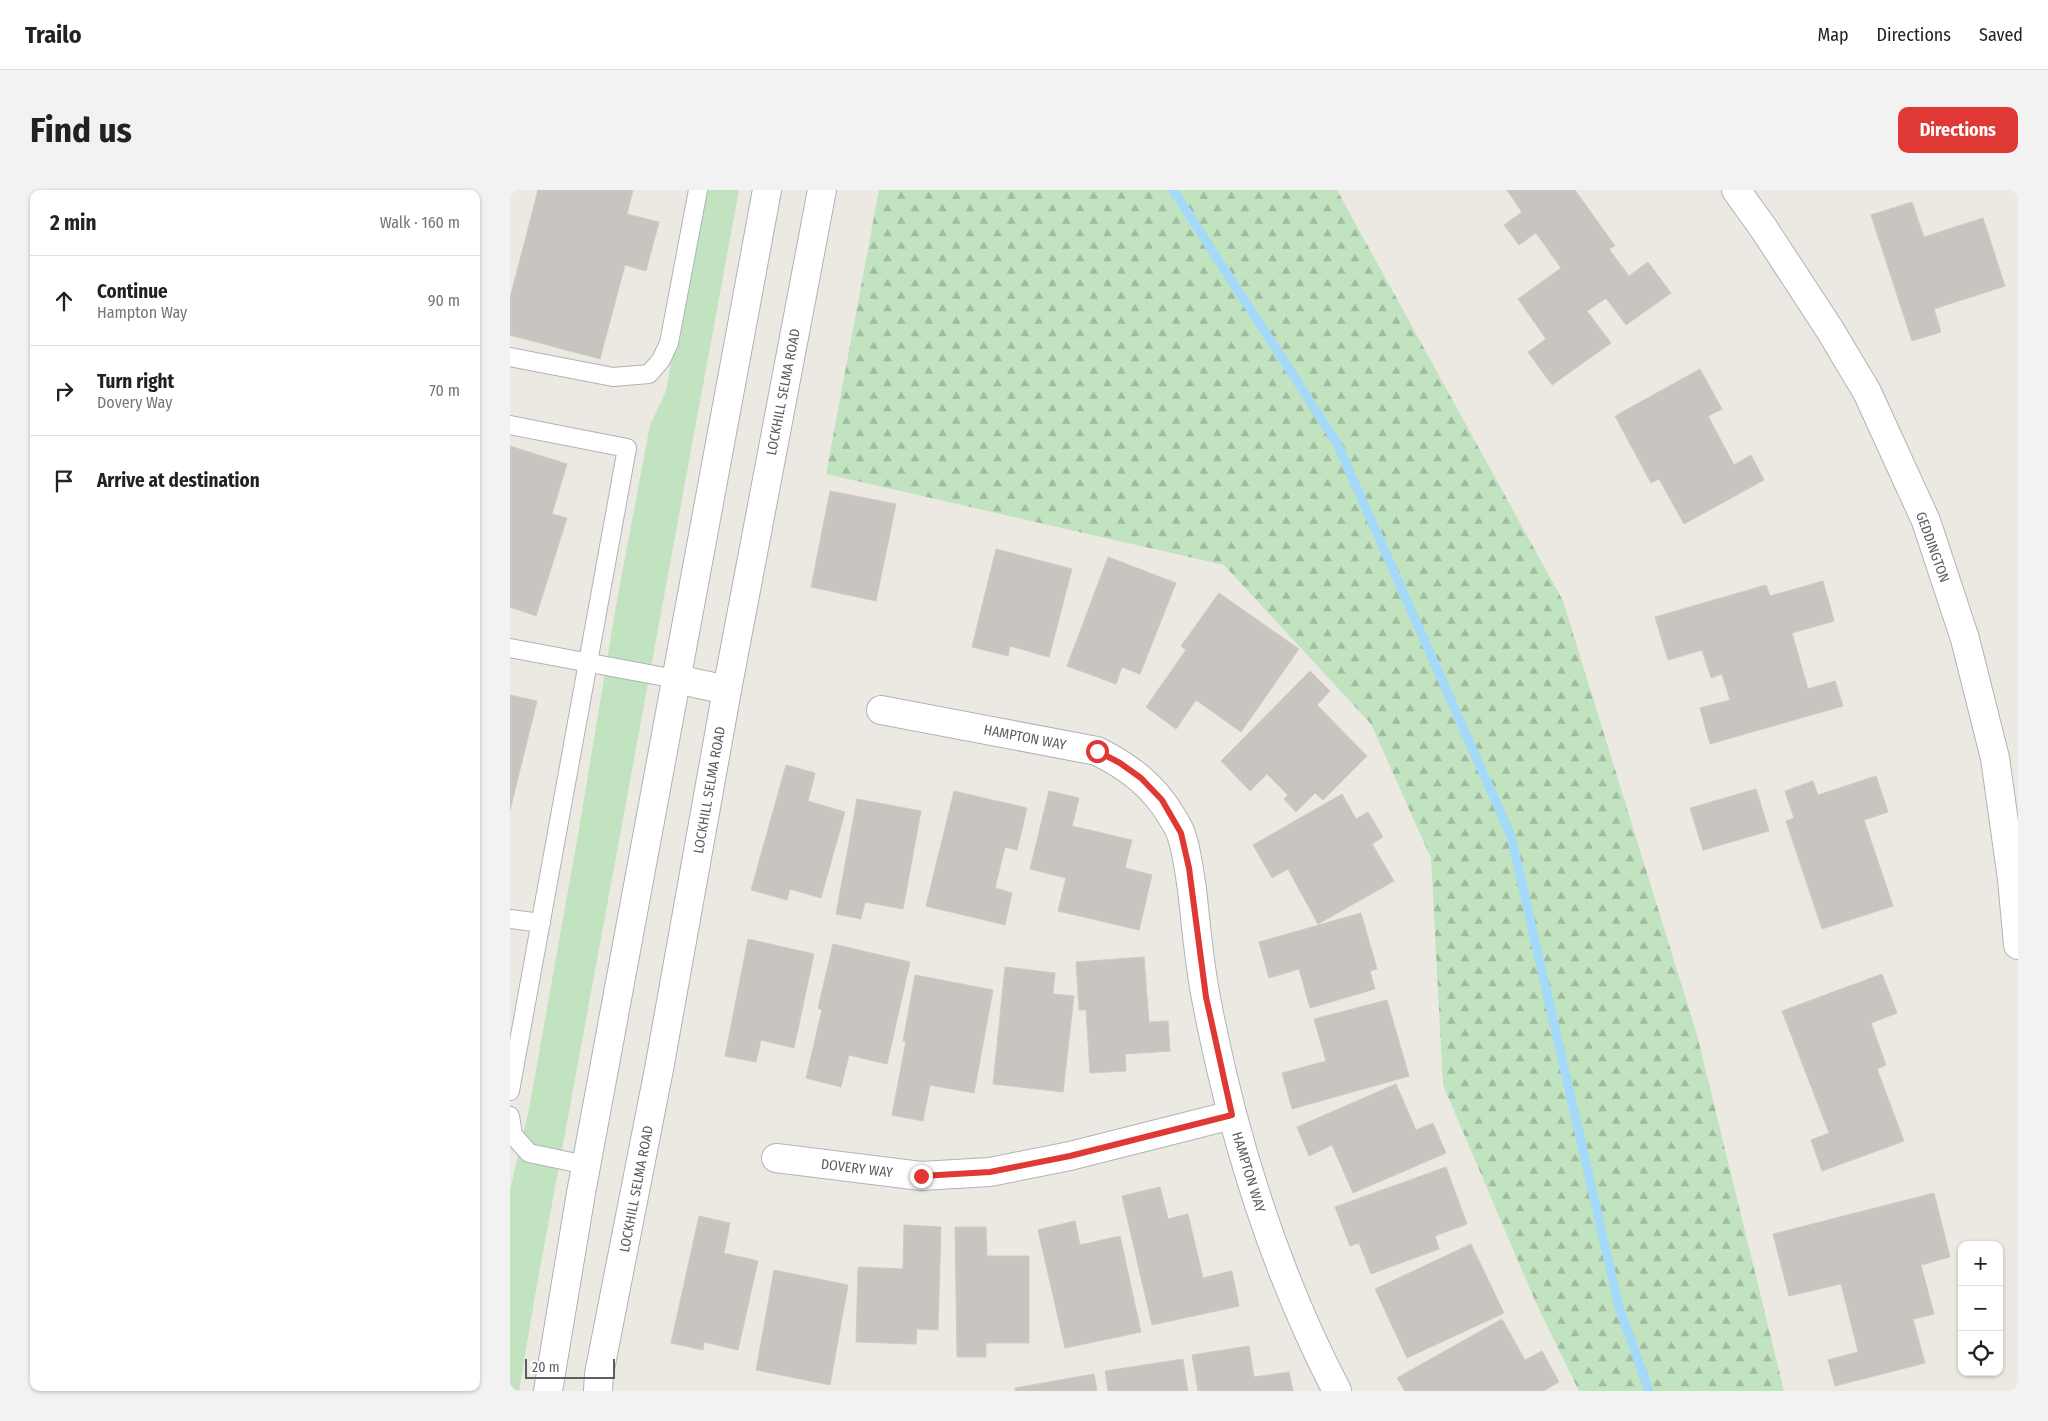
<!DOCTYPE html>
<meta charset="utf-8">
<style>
body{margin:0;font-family:"Fira Sans Condensed",sans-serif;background:#f2f2f2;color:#222}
.controls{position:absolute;right:15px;bottom:15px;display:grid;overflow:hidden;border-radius:10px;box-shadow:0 1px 4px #0004}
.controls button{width:45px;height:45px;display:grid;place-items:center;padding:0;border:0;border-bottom:1px solid #e0e0e0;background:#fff;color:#222;font:25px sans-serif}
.scale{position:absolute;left:15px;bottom:12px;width:90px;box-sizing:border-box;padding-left:5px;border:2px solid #5a5e62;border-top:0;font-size:14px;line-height:18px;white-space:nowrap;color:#5a5e62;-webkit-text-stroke:4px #fff;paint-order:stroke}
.stop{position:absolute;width:15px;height:15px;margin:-11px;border:4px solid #e03834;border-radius:50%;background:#fff}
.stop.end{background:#e03834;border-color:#fff;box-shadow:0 1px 5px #0008}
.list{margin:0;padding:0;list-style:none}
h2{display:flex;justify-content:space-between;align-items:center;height:65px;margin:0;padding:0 20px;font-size:21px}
h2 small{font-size:16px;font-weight:400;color:#767676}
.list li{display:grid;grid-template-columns:32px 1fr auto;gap:15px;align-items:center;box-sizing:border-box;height:90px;padding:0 20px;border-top:1px solid #e0e0e0}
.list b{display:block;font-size:19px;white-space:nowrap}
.list p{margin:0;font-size:16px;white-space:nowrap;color:#767676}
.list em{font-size:16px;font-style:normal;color:#767676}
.icon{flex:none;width:28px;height:28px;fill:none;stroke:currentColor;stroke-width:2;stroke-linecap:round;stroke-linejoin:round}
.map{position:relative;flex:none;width:1508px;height:1201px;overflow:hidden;border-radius:10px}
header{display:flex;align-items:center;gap:30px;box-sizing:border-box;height:70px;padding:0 25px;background:#fff;border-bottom:1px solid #e0e0e0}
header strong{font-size:24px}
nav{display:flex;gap:28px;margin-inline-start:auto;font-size:18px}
.intro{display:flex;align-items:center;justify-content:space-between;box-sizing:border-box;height:120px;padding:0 30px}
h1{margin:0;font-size:35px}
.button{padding:12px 22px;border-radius:10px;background:#e03834;color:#fff;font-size:18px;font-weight:700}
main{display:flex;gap:30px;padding:0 30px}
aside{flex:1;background:#fff;border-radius:10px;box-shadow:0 1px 4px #0004}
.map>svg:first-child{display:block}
.green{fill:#c1e3bf}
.forest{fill:url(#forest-firs)}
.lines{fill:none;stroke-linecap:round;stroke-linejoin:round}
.stream{stroke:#a4d9fa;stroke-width:9}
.building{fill:#c8c4bf;stroke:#d0cac0}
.lane-casing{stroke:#afb3b7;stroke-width:20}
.street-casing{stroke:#afb3b7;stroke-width:30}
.secondary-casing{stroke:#aeb2b6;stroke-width:30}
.lane{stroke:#fff;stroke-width:18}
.street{stroke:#fff;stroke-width:28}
.secondary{stroke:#fff;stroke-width:28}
.route{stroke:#e03834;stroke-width:6}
.labels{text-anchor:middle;stroke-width:4.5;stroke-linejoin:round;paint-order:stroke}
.street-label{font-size:14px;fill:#5a5e62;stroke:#fff}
</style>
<header>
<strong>Trailo</strong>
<nav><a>Map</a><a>Directions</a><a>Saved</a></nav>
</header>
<div class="intro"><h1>Find us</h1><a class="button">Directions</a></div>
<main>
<aside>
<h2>2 min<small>Walk · 160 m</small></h2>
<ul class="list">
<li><svg class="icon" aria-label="ahead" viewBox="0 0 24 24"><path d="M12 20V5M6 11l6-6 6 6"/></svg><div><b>Continue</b><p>Hampton Way</p></div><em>90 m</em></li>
<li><svg class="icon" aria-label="right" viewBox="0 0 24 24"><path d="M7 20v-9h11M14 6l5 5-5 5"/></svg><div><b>Turn right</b><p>Dovery Way</p></div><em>70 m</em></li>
<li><svg class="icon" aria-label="arrive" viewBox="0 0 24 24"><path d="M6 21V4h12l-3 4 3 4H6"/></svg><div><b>Arrive at destination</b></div></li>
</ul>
</aside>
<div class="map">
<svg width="1508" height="1201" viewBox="0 0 1508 1201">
<defs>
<pattern id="forest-firs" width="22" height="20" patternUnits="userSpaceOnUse" patternTransform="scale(1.25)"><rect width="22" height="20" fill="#c1e3bf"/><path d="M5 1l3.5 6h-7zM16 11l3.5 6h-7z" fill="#a0bb9f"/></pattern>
</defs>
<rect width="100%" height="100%" fill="#ece9e2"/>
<polygon class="green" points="193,0 229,0 25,1106 9,1201 0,1201 0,1000 19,919 68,645 107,410 140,235 156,201"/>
<polygon class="forest" points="369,0 827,0 1053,411 1187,845 1274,1201 1069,1201 1026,1113 933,895 921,668 861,534 714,375 316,284"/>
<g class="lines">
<polyline class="stream" points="663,0 827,253 1001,646 1109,1117 1139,1201"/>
</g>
<g class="building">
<polygon points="28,0 123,0 117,24 149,32 136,81 115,75 90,169 0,145 0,108"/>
<polygon points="997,0 1065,0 1105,56 1099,59 1119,86 1138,72 1161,103 1116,135 1096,108 1077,121 1101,153 1042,195 1018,162 1036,149 1008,109 1051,78 1026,43 1009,55 994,35 1012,22"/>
<polygon points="1402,12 1414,47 1473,28 1495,96 1424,119 1431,142 1402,151 1361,25"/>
<polygon points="1190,179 1212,219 1198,226 1224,275 1241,265 1254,290 1174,334 1149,289 1141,293 1105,226"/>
<polygon points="0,256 57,274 42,324 57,328 26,426 0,417"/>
<polygon points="320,301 386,314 366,411 301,397"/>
<polygon points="486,359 562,379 539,467 500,456 498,466 462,457"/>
<polygon points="598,367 666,393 630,484 612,477 606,494 557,476"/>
<polygon points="1313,391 1324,431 1282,443 1298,499 1325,491 1333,516 1200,554 1190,518 1220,510 1212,484 1201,488 1192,460 1158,470 1145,427 1256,395 1260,406"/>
<polygon points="709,403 789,459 731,542 686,510 666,539 636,517 676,460 671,456"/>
<polygon points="800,481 820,501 807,515 857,566 813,610 805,603 786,622 774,609 778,605 757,584 740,601 711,571"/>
<polygon points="0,505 27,511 0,620"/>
<polygon points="276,575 305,583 298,611 335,622 311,708 280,699 277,710 241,700"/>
<polygon points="1366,586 1378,622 1354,630 1383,716 1312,739 1276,631 1284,628 1275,601 1303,591 1308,605"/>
<polygon points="1246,599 1259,641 1193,660 1180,618"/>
<polygon points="444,601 517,618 507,660 495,657 485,698 502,703 495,735 416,716"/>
<polygon points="539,601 569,608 562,636 622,650 615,678 642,685 629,740 548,721 556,688 520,679"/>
<polygon points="832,604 846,629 858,622 873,647 862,654 884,691 808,734 778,679 762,688 743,655"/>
<polygon points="347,609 411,621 393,719 355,712 351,729 326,724"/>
<polygon points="851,723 867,779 860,781 865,799 800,818 789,779 759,788 749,752"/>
<polygon points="238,749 304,764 284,858 251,850 246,872 215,866"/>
<polygon points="323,754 400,772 377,874 339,865 331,897 296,888 312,820 308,818"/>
<polygon points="634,767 639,832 658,831 660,861 615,864 616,881 580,883 576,820 569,820 566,772"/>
<polygon points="495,777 545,783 543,804 564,806 553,902 483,894"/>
<polygon points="1372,784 1387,823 1361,833 1376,875 1367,879 1394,951 1312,981 1301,950 1319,943 1272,821"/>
<polygon points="405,785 483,800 464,903 420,895 413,931 382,925 396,851 393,851"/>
<polygon points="877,810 899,886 782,919 772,883 816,871 804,829"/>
<polygon points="886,894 906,940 923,933 936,963 843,1003 822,955 799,966 787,937"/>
<polygon points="936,977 957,1034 925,1046 929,1059 861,1084 849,1053 840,1056 825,1017"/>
<polygon points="650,997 658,1029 678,1024 693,1088 722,1081 729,1116 642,1135 612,1006"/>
<polygon points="1424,1003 1440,1067 1411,1075 1424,1124 1403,1129 1415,1173 1325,1196 1318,1170 1348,1162 1331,1094 1279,1106 1263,1044"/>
<polygon points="189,1026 220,1033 214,1063 248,1071 228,1160 194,1152 193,1160 161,1153"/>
<polygon points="565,1031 570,1055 610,1046 631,1142 555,1158 528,1040"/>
<polygon points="394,1035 431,1037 428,1140 407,1139 406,1154 346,1152 348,1077 393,1079"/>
<polygon points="445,1037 476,1037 477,1066 519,1066 519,1153 476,1153 476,1167 447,1167"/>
<polygon points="961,1054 994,1123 897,1168 865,1099"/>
<polygon points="264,1080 338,1095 320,1195 246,1180"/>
<polygon points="992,1129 1015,1170 1032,1161 1049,1192 1033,1201 895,1201 887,1188"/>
<polygon points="739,1156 744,1187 779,1182 783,1201 688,1201 682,1165"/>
<polygon points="673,1169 678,1201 598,1201 595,1181"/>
<polygon points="584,1184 587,1201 506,1201 505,1198"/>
</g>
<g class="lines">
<g class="lane-casing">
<g id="lane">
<polyline points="0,167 103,187 139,184 151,170 159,153 188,0"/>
<polyline points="0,235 117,258 0,901"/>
<polyline points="0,458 166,489"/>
<polyline points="0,729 31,733"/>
<polyline points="0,926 3,945 19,963 76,975"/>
</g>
</g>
<g class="street-casing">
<g id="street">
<polyline points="1226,0 1254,39 1320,140 1357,202 1416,331 1455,449 1485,568 1502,689 1508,755"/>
<polyline points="166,489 217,500"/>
<path d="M371,520L587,561C619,577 644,596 662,627C665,632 669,638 671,644C677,661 679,681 682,699C686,735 689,772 696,808C722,944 763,1078 827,1201"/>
<polyline points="266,968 411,986 480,982 560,966 722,925"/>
</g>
</g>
<g class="secondary-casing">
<g id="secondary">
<polyline points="38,1201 71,1003 257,0"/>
<polyline points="88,1201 89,1184 149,879 217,500 312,0"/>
</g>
</g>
<use href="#lane" class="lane"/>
<use href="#street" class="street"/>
<use href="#secondary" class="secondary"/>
</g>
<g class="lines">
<polyline class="route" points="411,986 480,982 560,966 722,925 696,807 679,678 671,643 652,610 631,588 610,573 587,561"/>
</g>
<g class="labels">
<g class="street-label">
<text transform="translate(273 202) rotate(-79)" y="5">LOCKHILL SELMA ROAD</text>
<text transform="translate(1423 357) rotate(70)" y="5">GEDDINGTON</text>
<text transform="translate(515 547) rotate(11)" y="5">HAMPTON WAY</text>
<text transform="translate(199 600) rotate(-80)" y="5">LOCKHILL SELMA ROAD</text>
<text transform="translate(347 978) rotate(7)" y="5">DOVERY WAY</text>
<text transform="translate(739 982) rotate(73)" y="5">HAMPTON WAY</text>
<text transform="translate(126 999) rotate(-79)" y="5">LOCKHILL SELMA ROAD</text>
</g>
</g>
</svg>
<div class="controls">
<button>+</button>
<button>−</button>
<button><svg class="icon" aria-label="locate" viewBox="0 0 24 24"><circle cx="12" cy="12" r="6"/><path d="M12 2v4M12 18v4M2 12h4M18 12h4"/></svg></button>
</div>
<div class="scale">20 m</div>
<div class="stop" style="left:587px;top:561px"></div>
<div class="stop end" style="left:411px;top:986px"></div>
</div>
</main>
